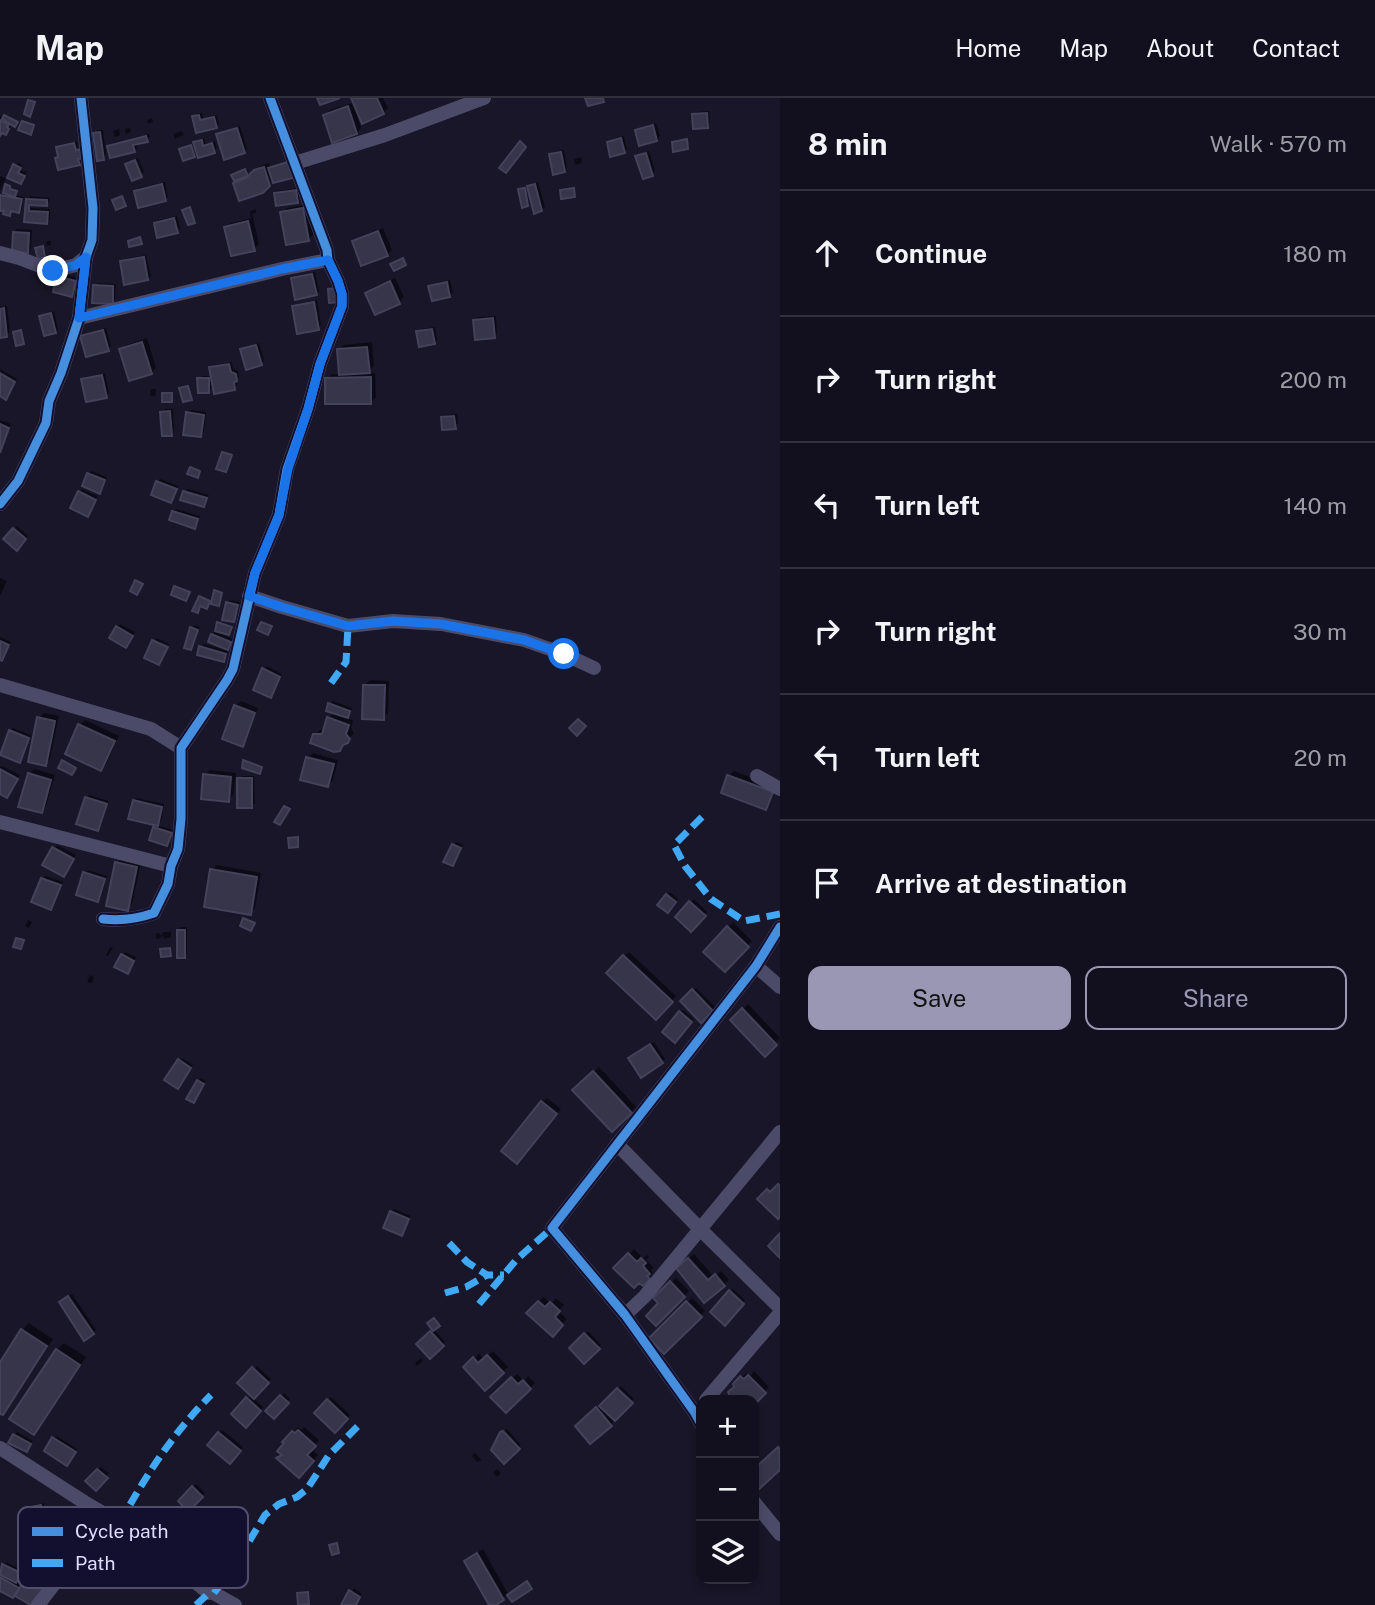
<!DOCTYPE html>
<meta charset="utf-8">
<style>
body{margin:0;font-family:"Public Sans",sans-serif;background:#1f1e2b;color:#f1f3f6}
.controls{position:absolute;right:21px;bottom:21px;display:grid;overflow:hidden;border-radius:14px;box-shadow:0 4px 10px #0003}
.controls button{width:63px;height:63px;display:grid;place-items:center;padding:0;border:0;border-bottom:2px solid #31303c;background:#12101e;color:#f1f3f6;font:35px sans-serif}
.stop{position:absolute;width:21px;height:21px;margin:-16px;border:5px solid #1a73e8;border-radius:50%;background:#fff}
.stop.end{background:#1a73e8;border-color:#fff;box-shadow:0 2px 7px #0008}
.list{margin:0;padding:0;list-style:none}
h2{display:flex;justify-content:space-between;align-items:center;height:91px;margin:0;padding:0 28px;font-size:30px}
h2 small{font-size:23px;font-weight:400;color:#9c9da4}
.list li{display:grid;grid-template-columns:46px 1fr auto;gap:21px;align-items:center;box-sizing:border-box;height:126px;padding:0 28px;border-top:2px solid #31303c}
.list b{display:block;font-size:26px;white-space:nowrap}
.list em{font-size:23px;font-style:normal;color:#9c9da4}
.actions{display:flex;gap:14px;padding:21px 28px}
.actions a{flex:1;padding:16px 0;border:2px solid #9997b4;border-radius:14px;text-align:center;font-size:24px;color:#9997b4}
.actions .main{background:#9997b4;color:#111}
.icon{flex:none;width:38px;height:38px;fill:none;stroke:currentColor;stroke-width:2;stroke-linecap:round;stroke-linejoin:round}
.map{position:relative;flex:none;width:780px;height:1507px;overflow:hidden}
header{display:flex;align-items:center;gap:42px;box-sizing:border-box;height:98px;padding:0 35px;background:#12101e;border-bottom:2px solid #31303c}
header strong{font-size:33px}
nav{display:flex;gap:38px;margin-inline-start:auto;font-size:24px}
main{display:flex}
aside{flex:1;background:#12101e}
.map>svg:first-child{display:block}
.shadow{fill:#0007}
.building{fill:#373549;stroke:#44415b;stroke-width:2}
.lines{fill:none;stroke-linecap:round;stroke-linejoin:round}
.minor{stroke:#4b4b69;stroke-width:14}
.quiet{stroke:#3fa9f5;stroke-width:7;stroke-dasharray:14 7;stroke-linecap:butt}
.cycleway-casing{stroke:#120f2f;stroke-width:13}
.cycleway{stroke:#468fdf;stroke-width:9}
.route{stroke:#1a73e8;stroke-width:9}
.key{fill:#120f2f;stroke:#504d6d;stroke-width:2}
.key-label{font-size:19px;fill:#dfddff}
</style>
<header>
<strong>Map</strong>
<nav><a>Home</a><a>Map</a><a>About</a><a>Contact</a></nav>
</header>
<main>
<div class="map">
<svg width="780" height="1507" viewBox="0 0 780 1507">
<rect width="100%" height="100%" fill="#181628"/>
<g class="shadow">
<polygon points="353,0 383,0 388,10 383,15 357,9 355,10 361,30 356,35 325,17 330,12 355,4"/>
<polygon points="709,13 710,25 707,28 694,17 697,14"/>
<polygon points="202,15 203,20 217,17 219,26 216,29 198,33 194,19 197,16"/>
<polygon points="7,17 18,23 15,27 12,25 8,32 3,33 0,36 0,18 4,20"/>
<polygon points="152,20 153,24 148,26 147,22"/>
<polygon points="656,25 660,38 657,42 637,33 640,30"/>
<polygon points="240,28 247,51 244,54 218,37 221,34"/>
<polygon points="130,30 131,34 126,36 125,31"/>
<polygon points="119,31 120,37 115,39 113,33"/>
<polygon points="98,32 103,32 106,57 103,60 95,35"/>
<polygon points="182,33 184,37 175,41 173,36"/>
<polygon points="149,36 150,39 147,42 136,45 137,50 134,53 109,48 112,45"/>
<polygon points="624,38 627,51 624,54 609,44 612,41"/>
<polygon points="204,40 206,46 215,43 217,50 214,53 198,54 194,57 182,51 192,47 195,54 198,54 195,45 198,42"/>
<polygon points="77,43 78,50 84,49 82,63 79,66 60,58 58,50 61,47"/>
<polygon points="564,52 567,70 564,73 551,57 554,54"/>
<polygon points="649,53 655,73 652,76 637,59 640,56"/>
<polygon points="581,59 582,65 575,67 574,61"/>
<polygon points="138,60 144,74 141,77 128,66"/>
<polygon points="294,61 262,93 235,85 242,78 234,76 247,71 249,77 253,76 261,68 269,65 271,70 273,68"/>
<polygon points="18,65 22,67 20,72 27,74 21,84 15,68"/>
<polygon points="0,78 6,80 0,93"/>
<polygon points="165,84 168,99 165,102 136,93 139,90"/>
<polygon points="538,84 545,109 542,112 529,89 532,86"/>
<polygon points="8,86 10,87 10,90 16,92 15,97 24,99 22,110 19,113 14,112 10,116 6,112 0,111 1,98"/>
<polygon points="298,90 300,100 297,103 276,96 279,93"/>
<polygon points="31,98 50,100 49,103 46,106 31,105 31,110 50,111 50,121 46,124 26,123 28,101"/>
<polygon points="308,106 314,136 308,141 282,115 287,110"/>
<polygon points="256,111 256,115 252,116 259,146 254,151 226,130 231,125 251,120 250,113"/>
<polygon points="177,118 180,130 177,133 156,125 159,122"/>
<polygon points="383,130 392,152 387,157 354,144 359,139"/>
<polygon points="17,131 32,132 31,150 27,153 14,134"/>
<polygon points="47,143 51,143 51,147 44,148 45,157 38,150 46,148"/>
<polygon points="146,157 151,178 148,181 122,164 125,161"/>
<polygon points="315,174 319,193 316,196 293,181 296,178"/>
<polygon points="61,176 78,180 75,194 72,197 58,179"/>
<polygon points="395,180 404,199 399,204 367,195 372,190"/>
<polygon points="450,182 453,194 449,197 430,189 433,186"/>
<polygon points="98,185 116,186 115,201 112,204 95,188"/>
<polygon points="317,202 321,227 318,230 294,209 297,206"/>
<polygon points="7,208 10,234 7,237 0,238 0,209"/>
<polygon points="54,213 58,231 55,234 41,219 44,216"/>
<polygon points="496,218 497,236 494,239 475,222 478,219"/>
<polygon points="435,229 437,242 434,245 418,234 421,231"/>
<polygon points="106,230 111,248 108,251 82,239 85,236"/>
<polygon points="147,240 156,270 151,275 121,252 126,247"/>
<polygon points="372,244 374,268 367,275 375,275 376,299 371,304 327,281 332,276 340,276 338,252 343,247"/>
<polygon points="259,245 264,262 261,265 242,252 246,249"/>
<polygon points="232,264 233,271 238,273 239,279 236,282 237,287 234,290 214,287 209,293 199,281 202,278 212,278 211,270 214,267"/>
<polygon points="0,271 17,281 9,297 0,296"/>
<polygon points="105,275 109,295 106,298 83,282 86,279"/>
<polygon points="151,291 156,291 155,298 150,298"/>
<polygon points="165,311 173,311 174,333 171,336 162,314"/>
<polygon points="191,312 206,314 204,334 201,337 187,315"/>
<polygon points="457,316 458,326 455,330 443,320 446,317"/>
<polygon points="0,322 11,326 0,354"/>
<polygon points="91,373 107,379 103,391 100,394 88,376"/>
<polygon points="160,381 178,388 174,400 171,403 157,384"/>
<polygon points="82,391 97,398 90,414 79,394"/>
<polygon points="188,391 209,397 206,404 203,407 185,394"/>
<polygon points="176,411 200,418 197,426 194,429 173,414"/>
<polygon points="17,428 28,438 17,450 6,441"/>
<polygon points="0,480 7,483 0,498"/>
<polygon points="230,502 240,504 236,519 233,523 227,505"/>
<polygon points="120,526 135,534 129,544 117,529"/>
<polygon points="195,527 200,529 194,547 191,550 192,530"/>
<polygon points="215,534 233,541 230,547 225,552 228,553 226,559 223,562 201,549 204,546 225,552 226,550 212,537"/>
<polygon points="0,539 11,544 5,558 2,561 0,560"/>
<polygon points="157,540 169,546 159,565 154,543"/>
<polygon points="267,568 282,576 273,595 270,598 264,571"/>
<polygon points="370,582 389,583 388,615 383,620 365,587"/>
<polygon points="241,603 258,610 247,642 242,647 236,608"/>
<polygon points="333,603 352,610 350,615 346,619 353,622 351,630 354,635 339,652 315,637 320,632 325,632 328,620 335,614 330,606"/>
<polygon points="44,615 59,618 50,661 45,666 39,620"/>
<polygon points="85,622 119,638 106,666 101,671 80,627"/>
<polygon points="13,630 31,637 23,659 20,662 10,633"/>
<polygon points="313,655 338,662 333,682 328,688 308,660"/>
<polygon points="2,668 20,677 7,698 0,694 0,669"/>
<polygon points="34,671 55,677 46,708 41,713 29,676"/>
<polygon points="210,672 236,675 233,697 228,702 205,677"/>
<polygon points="734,673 776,689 775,693 730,677"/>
<polygon points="242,678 254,678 255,705 252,708 239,681"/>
<polygon points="89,697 109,703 101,728 98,731 86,700"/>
<polygon points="137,700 164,706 161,723 158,726 134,703"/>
<polygon points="157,727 173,732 170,743 167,746 154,730"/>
<polygon points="456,744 463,747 455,763 452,766 453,747"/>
<polygon points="57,747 76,757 67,774 45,766"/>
<polygon points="122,760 141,764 132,806 127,811 117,765"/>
<polygon points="217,767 261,775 255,810 250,815 212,772"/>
<polygon points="88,772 107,778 101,799 98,802 85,775"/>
<polygon points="46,778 63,784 53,807 50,810 34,803 43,781"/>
<polygon points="670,794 678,801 668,813 660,807"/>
<polygon points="694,801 707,814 691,832 677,819"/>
<polygon points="28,822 32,824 29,830 25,828"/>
<polygon points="733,824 752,843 725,872 705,854"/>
<polygon points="181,829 187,829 187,855 184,858 178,832"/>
<polygon points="164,834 171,834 171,839 164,841 163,837 160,840 156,841 156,836 160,835 160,838"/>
<polygon points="110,849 113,850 108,858 106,857"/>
<polygon points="125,854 136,859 130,870 117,868"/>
<polygon points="629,854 676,898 656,920 609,875"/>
<polygon points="90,877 94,879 92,885 87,884"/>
<polygon points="696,890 715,909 701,922 682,903"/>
<polygon points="748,906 780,940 765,957 732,922"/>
<polygon points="683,912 694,921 675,942 665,934"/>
<polygon points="654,944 665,961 662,964 633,958"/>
<polygon points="182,960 193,967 180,986 179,963"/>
<polygon points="599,969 636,1009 612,1032 575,992"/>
<polygon points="201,980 206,983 194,1003 198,983"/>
<polygon points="547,1000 561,1011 522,1059 542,1004"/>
<polygon points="394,1111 411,1118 404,1133 401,1136 391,1114"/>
<polygon points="634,1151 643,1160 647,1157 649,1159 646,1162 654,1170 651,1172 653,1175 643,1186 616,1170"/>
<polygon points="694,1156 714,1179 721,1173 729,1182 704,1203 683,1165"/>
<polygon points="676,1180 689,1193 656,1226 661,1205 655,1200"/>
<polygon points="733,1191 745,1202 725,1225 712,1214"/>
<polygon points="72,1196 96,1232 93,1235 64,1202"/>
<polygon points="544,1199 551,1206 556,1200 564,1207 558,1213 567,1221 553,1237 529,1215"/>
<polygon points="692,1200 705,1213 664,1254 651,1240"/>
<polygon points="435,1220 439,1226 433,1230 445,1244 430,1258 419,1246 434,1232 430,1224"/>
<polygon points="29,1225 53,1241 9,1308 2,1315 0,1314 0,1267 22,1232"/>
<polygon points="588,1233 601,1247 584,1264 571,1250"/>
<polygon points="64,1245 86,1259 40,1328 33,1334 12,1320 57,1252"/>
<polygon points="493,1253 508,1269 486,1290 466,1269 479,1256 484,1261"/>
<polygon points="421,1260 423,1263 417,1268 415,1265"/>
<polygon points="257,1268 271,1281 253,1300 263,1309 246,1328 233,1316 252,1297 240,1285"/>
<polygon points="754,1273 769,1289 754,1305 754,1302 729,1302 736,1289 735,1286 746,1275 750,1278"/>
<polygon points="517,1276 524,1283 528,1278 535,1285 506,1313 493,1299"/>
<polygon points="621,1288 634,1301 610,1327 582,1323 602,1306 603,1307"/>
<polygon points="284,1295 290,1301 274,1319 268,1313"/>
<polygon points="331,1299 350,1317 335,1333 316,1315"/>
<polygon points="298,1329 301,1332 304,1329 319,1342 311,1351 318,1357 299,1377 279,1360 283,1356 279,1352"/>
<polygon points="507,1331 521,1347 504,1363 502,1336"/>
<polygon points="222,1332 243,1349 230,1364 219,1335"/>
<polygon points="17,1334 33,1343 27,1352 14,1337"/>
<polygon points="57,1338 77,1351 70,1363 54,1340"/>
<polygon points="475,1355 482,1362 477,1364 472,1358"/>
<polygon points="101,1369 109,1376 96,1391 88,1383"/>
<polygon points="497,1371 501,1375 497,1379 493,1375"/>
<polygon points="196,1386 205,1395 188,1411 180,1403"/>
<polygon points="44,1405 46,1416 49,1415 51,1423 48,1426 26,1411 29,1408"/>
<polygon points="71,1423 75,1425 65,1441 70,1444 79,1430 83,1433 75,1446 71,1443 68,1449 74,1453 69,1461 59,1459 53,1470 47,1472 43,1477 47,1479 44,1484 48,1486 37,1504 21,1489 12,1498 0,1490 0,1474 6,1464 22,1472 15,1483 23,1488 33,1472 41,1452 44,1450 53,1455 61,1443 57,1441 58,1438 61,1438"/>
<polygon points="19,1429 24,1431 21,1435 17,1432"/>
<polygon points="483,1451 508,1496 493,1507 491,1507 466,1463 471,1458"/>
<polygon points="354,1490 362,1496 355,1507 343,1507"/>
</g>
<g class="building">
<polygon points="317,0 340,0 320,7"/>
<polygon points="351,0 377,0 384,16 362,26"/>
<polygon points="585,0 603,0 604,4 588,8"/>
<polygon points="28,2 35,4 30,19 24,16"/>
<polygon points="348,8 357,36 332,45 323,17"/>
<polygon points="707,15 708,30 693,31 692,16"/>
<polygon points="4,17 18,24 15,29 2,21"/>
<polygon points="199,17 200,22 214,19 217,30 196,35 192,18"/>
<polygon points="0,22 9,27 7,29 9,31 6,37 2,35 0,38"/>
<polygon points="22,23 34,27 31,37 18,32"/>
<polygon points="653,27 657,43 639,48 635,32"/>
<polygon points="237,30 245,55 224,62 216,36"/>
<polygon points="100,34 104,62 97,63 93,35"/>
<polygon points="146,38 148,44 133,47 135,54 110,60 107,48"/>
<polygon points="621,40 625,55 610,59 607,44"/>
<polygon points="687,41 688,51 673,54 672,44"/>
<polygon points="202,42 203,48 212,45 215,55 198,60 193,44"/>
<polygon points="520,43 526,49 506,75 499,70"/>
<polygon points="74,45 76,52 82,51 84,60 78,61 80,67 58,72 55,60 58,59 56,49"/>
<polygon points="191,47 195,59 183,63 179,51"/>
<polygon points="561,54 565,74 553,77 549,56"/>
<polygon points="646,55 653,78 643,81 635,58"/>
<polygon points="135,62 142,79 132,83 125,66"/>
<polygon points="291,63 296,79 273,85 268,70"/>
<polygon points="13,66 21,70 18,75 25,78 21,86 7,80"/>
<polygon points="264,69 270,88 263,95 239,103 233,85 246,80 254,72"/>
<polygon points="245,71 248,78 234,83 231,77"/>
<polygon points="5,86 10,88 10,91 17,93 15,99 3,95"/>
<polygon points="162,86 166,103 138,110 134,93"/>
<polygon points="535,86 542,113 534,116 527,88"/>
<polygon points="525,90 528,108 522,110 518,91"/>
<polygon points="574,90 575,99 561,101 560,92"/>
<polygon points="296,92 298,105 276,108 274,95"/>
<polygon points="0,97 22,101 19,115 11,113 10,118 3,116 4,113 0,113"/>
<polygon points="122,98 126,108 116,112 112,102"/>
<polygon points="26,101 47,102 47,108 29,107 29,113 48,114 47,126 24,124"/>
<polygon points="190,109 195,125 188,127 182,112"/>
<polygon points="303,110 309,143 286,147 280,114"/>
<polygon points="174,120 178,135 157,140 154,125"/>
<polygon points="248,123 255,153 231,158 224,129"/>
<polygon points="378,133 388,158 361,168 352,143"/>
<polygon points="13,134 29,135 28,155 12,154"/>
<polygon points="140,139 142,146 129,149 128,143"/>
<polygon points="43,148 45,159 38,161 35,150"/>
<polygon points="144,159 148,182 124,187 120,163"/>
<polygon points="403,160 406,167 394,173 390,166"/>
<polygon points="312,176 317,197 295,202 291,180"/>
<polygon points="56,178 76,183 72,199 53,194"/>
<polygon points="390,183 400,206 375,217 365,195"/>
<polygon points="447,184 450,199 432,203 428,188"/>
<polygon points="93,187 113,188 113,206 92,205"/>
<polygon points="337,190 339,204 329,205 328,191"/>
<polygon points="314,204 319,232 297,236 292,208"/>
<polygon points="4,210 7,239 0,240 0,211"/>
<polygon points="51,215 56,235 44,238 39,218"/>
<polygon points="493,220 495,240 475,242 473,222"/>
<polygon points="432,231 435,246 419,249 416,233"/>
<polygon points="21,232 24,246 16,248 13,234"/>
<polygon points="103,232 109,253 86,259 80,238"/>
<polygon points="142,244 152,276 129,283 119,251"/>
<polygon points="256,247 262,267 246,272 240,251"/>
<polygon points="367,249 370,275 339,277 337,251"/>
<polygon points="229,266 231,274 236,276 237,283 234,284 235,292 214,296 209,269"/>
<polygon points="0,275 15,284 6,302 0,298"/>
<polygon points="102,277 107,300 86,304 81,281"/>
<polygon points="371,279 371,306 325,306 325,280"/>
<polygon points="197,280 209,280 209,295 198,295"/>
<polygon points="188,288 192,302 183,304 179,290"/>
<rect x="162" y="295" width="10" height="9"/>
<polygon points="170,313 172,338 162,338 160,314"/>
<polygon points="186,314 204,317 201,339 183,337"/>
<polygon points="454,318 456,331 442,332 441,319"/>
<polygon points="0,326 9,330 0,355"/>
<polygon points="222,354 232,357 226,374 216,371"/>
<polygon points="190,369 200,373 198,380 187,376"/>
<polygon points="87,375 105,382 100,396 82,388"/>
<polygon points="156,383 177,391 171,405 151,397"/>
<polygon points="78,393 96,402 88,419 70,410"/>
<polygon points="183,393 207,400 204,409 180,402"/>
<polygon points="172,413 198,421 195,431 169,422"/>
<polygon points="13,430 26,441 17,453 3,441"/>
<polygon points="135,482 143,486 137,497 130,493"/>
<polygon points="174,488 190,494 186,503 171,497"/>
<polygon points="214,492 222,495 219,508 211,506"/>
<polygon points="199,498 210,503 207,511 200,508 198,515 192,513"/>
<polygon points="226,504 238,507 234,524 222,522"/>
<polygon points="217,524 232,529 229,537 215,533"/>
<polygon points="261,524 272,528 268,537 257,532"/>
<polygon points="116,528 133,538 126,550 109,540"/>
<polygon points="190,529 198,532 191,552 184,550"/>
<polygon points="211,536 231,544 228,552 208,544"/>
<polygon points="152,542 168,549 159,567 144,560"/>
<polygon points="0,543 9,547 2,563 0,562"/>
<polygon points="199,548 226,556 224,564 197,557"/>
<polygon points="262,570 280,579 271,600 253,592"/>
<polygon points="363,587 385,587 384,622 362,621"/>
<polygon points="328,605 350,613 348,620 326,613"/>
<polygon points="234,607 255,615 243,649 222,641"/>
<polygon points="37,619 55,623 46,668 28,664"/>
<polygon points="327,619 349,627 346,636 350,641 348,645 343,647 340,653 334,654 310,645 313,636 322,636"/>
<polygon points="578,621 586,628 577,638 569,630"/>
<polygon points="78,626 115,643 101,673 65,656"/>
<polygon points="9,632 29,640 20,665 0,657"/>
<polygon points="306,659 334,666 328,689 300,682"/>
<polygon points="62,662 76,670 72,677 58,670"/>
<polygon points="243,662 262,669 260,676 242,670"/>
<polygon points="0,671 18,681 7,700 0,696"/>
<polygon points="28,675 51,682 42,715 18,709"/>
<polygon points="203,676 231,679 229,704 201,701"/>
<polygon points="727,677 773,694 766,712 721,695"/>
<rect x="237" y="680" width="15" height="30"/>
<polygon points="85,699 107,706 98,733 76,726"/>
<polygon points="133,702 162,709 158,728 128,721"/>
<polygon points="284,708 290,711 280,727 274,724"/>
<polygon points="153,729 172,735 167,748 149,742"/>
<polygon points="298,739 298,749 289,750 288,740"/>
<polygon points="452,746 461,750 453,768 443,764"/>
<polygon points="52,749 74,761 64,779 42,767"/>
<polygon points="115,764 137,769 128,813 106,808"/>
<polygon points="210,771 257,779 251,817 204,809"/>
<polygon points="83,774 105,781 98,804 76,797"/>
<polygon points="41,780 61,787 51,812 31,804"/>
<polygon points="666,796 676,804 668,815 657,807"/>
<polygon points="689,803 706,818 691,834 675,819"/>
<polygon points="243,820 255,825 251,833 240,828"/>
<polygon points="727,828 749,849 725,874 703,854"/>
<rect x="177" y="832" width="8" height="28"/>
<polygon points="16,840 24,842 21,851 13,849"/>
<polygon points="170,850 171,858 161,859 160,851"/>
<polygon points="121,856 134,863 128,876 114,869"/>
<polygon points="623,857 673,904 656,922 606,875"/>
<polygon points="692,891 713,913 701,925 680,903"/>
<polygon points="742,910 777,947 765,959 730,922"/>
<polygon points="679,913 692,924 675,945 662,934"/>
<polygon points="650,946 663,965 641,980 628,960"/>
<polygon points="178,961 191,970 178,991 164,982"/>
<polygon points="593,973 632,1015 612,1034 572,992"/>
<polygon points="197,982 204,986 194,1005 186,1001"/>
<polygon points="541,1003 557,1016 517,1066 501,1053"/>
<polygon points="778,1086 780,1088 780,1119 778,1121 757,1101 767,1091 770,1094"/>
<polygon points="390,1113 409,1121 402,1138 383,1130"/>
<polygon points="780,1135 780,1160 768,1148"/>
<polygon points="628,1155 637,1164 641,1160 646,1165 643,1168 650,1176 647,1178 650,1181 643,1188 639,1185 634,1190 613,1170"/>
<polygon points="688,1160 708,1182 715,1176 725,1188 704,1205 676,1170"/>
<polygon points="670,1183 685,1199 656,1228 646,1218 658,1205 653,1200"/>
<polygon points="729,1192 744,1206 725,1228 710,1214"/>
<polygon points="68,1198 94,1236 84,1243 59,1204"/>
<polygon points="538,1203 545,1209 550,1204 560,1213 555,1219 563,1227 553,1239 526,1215"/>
<polygon points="686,1203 702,1219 664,1256 649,1240"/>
<polygon points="434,1220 440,1228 433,1233 427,1225"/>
<polygon points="21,1231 47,1248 3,1317 0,1316 0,1264"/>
<polygon points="430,1233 444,1248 430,1261 416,1246"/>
<polygon points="584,1235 600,1251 584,1266 569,1250"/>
<polygon points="56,1251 80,1267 34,1337 9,1321"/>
<polygon points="487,1257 504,1275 485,1293 463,1269 473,1259 478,1265"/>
<polygon points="252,1269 269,1285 254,1301 237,1285"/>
<polygon points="748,1277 766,1295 754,1307 754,1302 727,1302 730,1298 728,1294 734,1289 733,1286 740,1278 744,1281"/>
<polygon points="511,1279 518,1286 523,1282 531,1291 506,1315 490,1299"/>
<polygon points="617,1290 633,1305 615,1323 599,1308"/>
<polygon points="280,1297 289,1305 274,1321 265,1313"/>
<polygon points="246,1299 261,1313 246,1330 231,1316"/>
<polygon points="327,1301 348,1321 335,1335 314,1315"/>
<polygon points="596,1309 612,1328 590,1346 575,1328"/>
<polygon points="298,1332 316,1348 307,1357 314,1363 299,1380 276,1360 282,1357 277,1353 284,1345 282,1344 292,1333 295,1335"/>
<polygon points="503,1333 520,1351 504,1366 491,1352 500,1334"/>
<polygon points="218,1334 241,1353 230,1366 207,1347"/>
<polygon points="13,1336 31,1346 27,1354 8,1345"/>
<polygon points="52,1339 76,1354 67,1368 44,1353"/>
<polygon points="778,1349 780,1351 780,1372 757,1393 754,1389 754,1371"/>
<polygon points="97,1371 108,1380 96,1393 85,1383"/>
<polygon points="192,1388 203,1399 188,1414 178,1403"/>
<polygon points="41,1407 43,1418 47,1417 49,1428 28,1432 24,1410"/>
<polygon points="337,1445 339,1455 332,1457 329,1447"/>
<polygon points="477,1455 504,1502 496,1507 489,1507 464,1463"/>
<polygon points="2,1466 21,1475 16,1485 0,1477"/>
<polygon points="29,1474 45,1483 43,1487 47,1489 35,1507 31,1507 15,1498"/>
<polygon points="0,1479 19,1490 13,1500 0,1493"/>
<polygon points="527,1483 532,1491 512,1504 507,1497"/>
<polygon points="349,1492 360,1499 356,1507 341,1507"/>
<polygon points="308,1494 309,1506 298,1507 297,1495"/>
</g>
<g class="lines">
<g class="minor">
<polyline points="295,65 385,37 484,0"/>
<polyline points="0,155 19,160 53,173 76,167 86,159"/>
<polyline points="79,220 282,171 328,162"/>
<polyline points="0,406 18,383 46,325 49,303 61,275 79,220 86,159 92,142 93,110 81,0"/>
<polyline points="249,498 282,509 348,528 393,523 441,526 524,542 564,556 594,570"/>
<polyline points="0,587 151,631 181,650"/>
<polyline points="757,678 780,691"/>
<polyline points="0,724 171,768"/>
<path d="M103,821C121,823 137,821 154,815L168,786L171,768L178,751L181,721V650L227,582L233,571L255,475L279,417L287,371L308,311L320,266L342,208V196L338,183L328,162L327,152L270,0"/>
<polyline points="756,868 780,889"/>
<polyline points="617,1046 700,1131 780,1210"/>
<polyline points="625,1217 645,1198 780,1034"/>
<polyline points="706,1302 780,1215"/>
<polyline points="701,1326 695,1315 625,1217 552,1130 756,868 780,829"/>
<polyline points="0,1350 84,1404 120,1425 209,1495 210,1493 235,1507"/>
<polyline points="754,1404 780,1436"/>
<polyline points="38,1507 68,1468 91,1448 112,1421"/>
</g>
<g class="quiet">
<polyline points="331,585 346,564 348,528"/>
<polyline points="702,719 674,747 685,768 711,801 744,823 780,816"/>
<polyline points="449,1145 467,1164 487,1177 504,1177"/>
<polyline points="445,1195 466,1189 487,1177"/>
<polyline points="479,1206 517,1161 552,1130"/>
<path d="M120,1425C145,1378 174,1334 211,1297"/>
<polyline points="214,1495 236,1465 265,1417 279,1406 297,1399 307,1391 329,1357 358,1328"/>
<polyline points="196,1507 209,1495"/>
</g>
<g class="cycleway-casing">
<g id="cycleway">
<polyline points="0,406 18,383 46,325 49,303 61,275 79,220 86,159 92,142 93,110 81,0"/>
<path d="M103,821C121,823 137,821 154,815L168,786L171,768L178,751L181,721V650L227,582L233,571L255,475L279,417L287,371L308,311L320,266L342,208V196L338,183L328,162L327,152L270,0"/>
<polyline points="701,1326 695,1315 625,1217 552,1130 756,868 780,829"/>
</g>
</g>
<use href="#cycleway" class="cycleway"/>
</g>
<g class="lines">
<polyline class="route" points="53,173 76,167 86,159 79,220 282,171 328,162 338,183 342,196 342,208 320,266 308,311 288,371 279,417 255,475 249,498 282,509 348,528 393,523 441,526 524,542 564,556"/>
</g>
<rect x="18" y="1409" width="230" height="81" rx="10" class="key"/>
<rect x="32" y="1429" width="31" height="9" fill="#468fdf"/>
<rect x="32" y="1461" width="31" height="8" fill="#3fa9f5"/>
<g class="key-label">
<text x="75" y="1440">Cycle path</text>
<text x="75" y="1472">Path</text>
</g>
</svg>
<div class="controls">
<button>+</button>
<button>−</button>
<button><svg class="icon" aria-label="layers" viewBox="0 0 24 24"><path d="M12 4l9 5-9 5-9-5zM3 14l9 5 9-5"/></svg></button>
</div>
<div class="stop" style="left:564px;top:556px"></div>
<div class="stop end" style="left:53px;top:173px"></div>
</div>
<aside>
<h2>8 min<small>Walk · 570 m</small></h2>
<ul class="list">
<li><svg class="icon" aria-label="ahead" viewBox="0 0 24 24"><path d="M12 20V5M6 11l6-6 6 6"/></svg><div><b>Continue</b></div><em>180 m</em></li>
<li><svg class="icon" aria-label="right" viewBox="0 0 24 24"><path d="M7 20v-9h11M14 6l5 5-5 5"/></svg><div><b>Turn right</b></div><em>200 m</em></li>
<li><svg class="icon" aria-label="left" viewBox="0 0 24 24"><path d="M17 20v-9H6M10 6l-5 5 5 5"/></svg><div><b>Turn left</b></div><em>140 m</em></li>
<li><svg class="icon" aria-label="right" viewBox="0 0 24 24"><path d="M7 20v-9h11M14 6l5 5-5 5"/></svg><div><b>Turn right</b></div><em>30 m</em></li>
<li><svg class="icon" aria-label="left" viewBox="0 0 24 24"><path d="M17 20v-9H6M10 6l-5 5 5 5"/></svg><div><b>Turn left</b></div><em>20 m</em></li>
<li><svg class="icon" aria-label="arrive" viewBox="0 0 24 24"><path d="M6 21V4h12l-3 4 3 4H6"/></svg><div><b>Arrive at destination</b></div></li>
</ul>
<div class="actions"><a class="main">Save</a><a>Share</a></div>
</aside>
</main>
